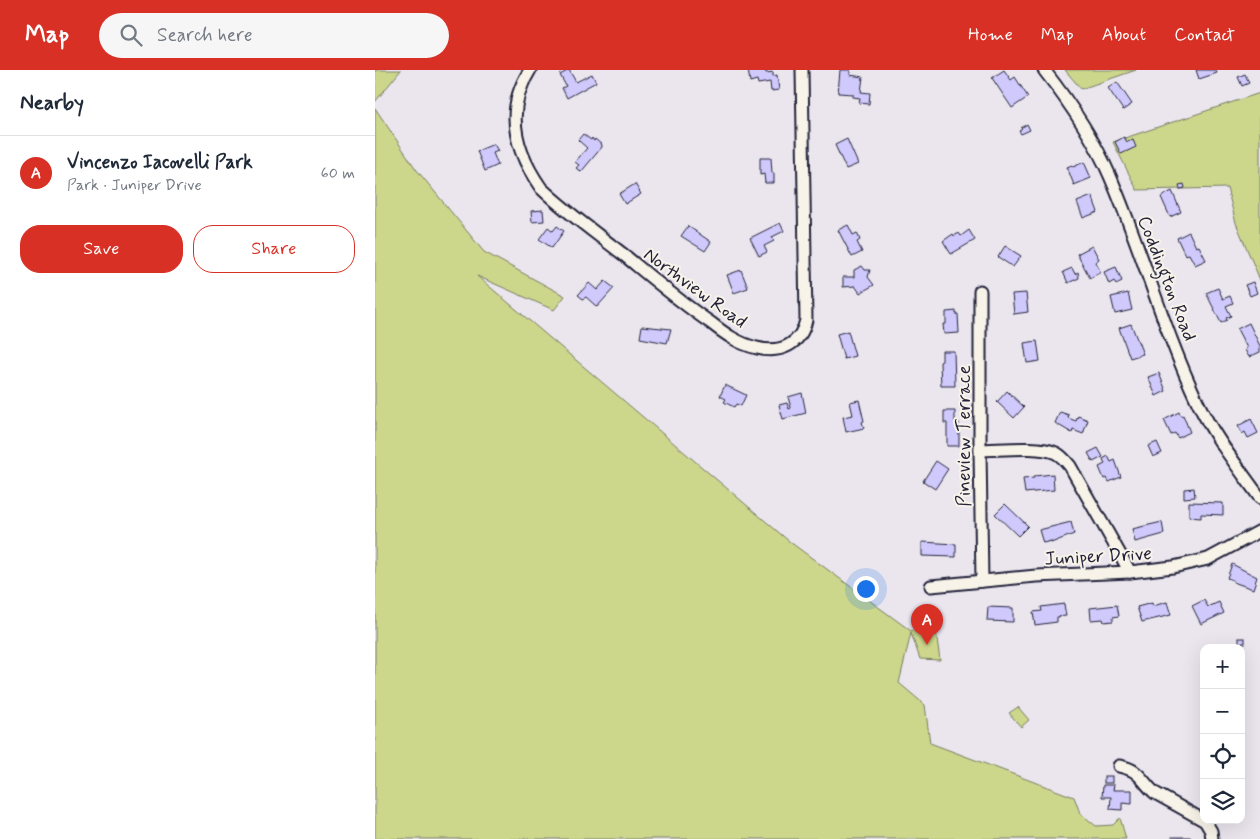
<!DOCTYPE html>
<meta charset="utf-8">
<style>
body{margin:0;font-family:Mynerve,sans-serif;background:#f6f6f7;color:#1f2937}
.controls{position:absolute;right:15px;bottom:15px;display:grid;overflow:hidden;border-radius:10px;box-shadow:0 5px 20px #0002}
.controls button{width:45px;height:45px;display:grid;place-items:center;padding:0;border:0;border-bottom:1px solid #e0e1e3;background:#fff;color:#1f2937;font:25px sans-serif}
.you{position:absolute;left:490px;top:518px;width:18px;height:18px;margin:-12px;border:4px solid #fff;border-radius:50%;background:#1a73e8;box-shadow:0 0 0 8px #1a73e833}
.badge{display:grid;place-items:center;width:32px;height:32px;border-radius:50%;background:#d93025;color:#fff;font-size:16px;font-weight:700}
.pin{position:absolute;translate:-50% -41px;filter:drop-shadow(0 1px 2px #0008)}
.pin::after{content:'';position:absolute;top:26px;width:18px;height:15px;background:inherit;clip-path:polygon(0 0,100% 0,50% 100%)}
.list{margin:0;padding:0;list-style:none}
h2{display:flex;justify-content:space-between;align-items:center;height:65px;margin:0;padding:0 20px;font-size:21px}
h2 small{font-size:16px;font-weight:400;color:#747a83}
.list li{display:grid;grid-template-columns:32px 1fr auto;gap:15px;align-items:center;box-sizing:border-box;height:75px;padding:0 20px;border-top:1px solid #e0e1e3}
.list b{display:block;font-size:19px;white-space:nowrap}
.list p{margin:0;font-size:16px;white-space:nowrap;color:#747a83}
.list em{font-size:16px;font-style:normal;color:#747a83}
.actions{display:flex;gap:10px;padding:15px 20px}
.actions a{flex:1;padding:11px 0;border:1px solid #d93025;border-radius:20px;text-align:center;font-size:18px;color:#d93025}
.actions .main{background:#d93025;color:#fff}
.icon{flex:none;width:28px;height:28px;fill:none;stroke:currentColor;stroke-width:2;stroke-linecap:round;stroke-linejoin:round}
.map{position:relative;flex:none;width:885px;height:769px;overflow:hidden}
header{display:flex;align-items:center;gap:30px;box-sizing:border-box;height:70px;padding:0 25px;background:#d93025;color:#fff}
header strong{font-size:24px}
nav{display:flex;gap:28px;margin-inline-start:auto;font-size:18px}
.search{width:350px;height:45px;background:#f6f6f7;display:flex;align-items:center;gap:12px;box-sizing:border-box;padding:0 18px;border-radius:28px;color:#747a83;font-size:19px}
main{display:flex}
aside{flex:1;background:#fff}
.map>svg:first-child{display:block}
.green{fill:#ccd78b;stroke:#777c63}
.building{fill:#cfc9fc;stroke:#22223b}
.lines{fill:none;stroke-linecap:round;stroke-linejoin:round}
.minor-casing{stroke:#22223b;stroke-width:15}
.minor{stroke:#f7f3e8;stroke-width:11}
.labels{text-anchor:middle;stroke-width:4;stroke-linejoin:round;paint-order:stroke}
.street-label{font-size:19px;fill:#22223b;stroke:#f7f3e8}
</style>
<header>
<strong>Map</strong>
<div class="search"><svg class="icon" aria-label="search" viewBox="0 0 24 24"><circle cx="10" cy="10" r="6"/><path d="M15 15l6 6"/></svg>Search here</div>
<nav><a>Home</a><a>Map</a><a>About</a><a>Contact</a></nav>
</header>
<main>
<aside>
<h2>Nearby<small></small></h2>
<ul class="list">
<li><span class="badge">A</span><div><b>Vincenzo Iacovelli Park</b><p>Park · Juniper Drive</p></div><em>60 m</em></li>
</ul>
<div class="actions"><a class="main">Save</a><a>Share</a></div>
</aside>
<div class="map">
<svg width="885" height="769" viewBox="0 0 885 769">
<rect width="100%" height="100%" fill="#ebe6ee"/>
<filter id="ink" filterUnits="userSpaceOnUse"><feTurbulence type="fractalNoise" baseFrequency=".02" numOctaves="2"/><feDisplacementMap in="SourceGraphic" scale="10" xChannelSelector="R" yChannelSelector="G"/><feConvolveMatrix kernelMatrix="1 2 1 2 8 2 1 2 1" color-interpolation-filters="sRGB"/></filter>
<g filter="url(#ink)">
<g class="green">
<polygon points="0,0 26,0 0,32"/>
<polygon points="690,0 761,0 706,19"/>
<polygon points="885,23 885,210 861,153 852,118 762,120 738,72"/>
<polygon points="0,38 41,99 109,182 190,226 179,240 102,206 415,472 536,561 560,554 565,590 545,589 536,563 524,613 550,635 555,673 699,727 705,743 721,756 738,755 745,748 751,769 0,769"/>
<polygon points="643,637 654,650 646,657 634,643"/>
</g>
<g class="building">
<polygon points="194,0 201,12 217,4 221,12 192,28 187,18 191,16 185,5"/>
<polygon points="373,0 390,0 391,3 398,2 398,6 402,5 404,20 396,21 395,12 383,14 382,10 375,12"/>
<polygon points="465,0 475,0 475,5 488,7 486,22 495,23 494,34 484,33 485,28 478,27 478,24 463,23"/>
<polygon points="629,0 636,10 640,7 653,27 637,38 617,8"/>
<polygon points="821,0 841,0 842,3 824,9"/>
<polygon points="870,4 874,13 867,16 863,7"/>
<polygon points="742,12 757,34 748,40 733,18"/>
<polygon points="652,54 655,60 646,64 644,61 647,59 646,58"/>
<polygon points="208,64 216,70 217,68 219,71 220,69 227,75 227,77 206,102 201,98 204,95 200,92 212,78 203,70"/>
<polygon points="749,67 752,72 758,70 761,77 746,84 740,72"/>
<polygon points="472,69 483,94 471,99 460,75"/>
<polygon points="119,74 123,81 118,83 123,95 110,101 102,81"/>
<polygon points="385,88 396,88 397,103 399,103 399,113 390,113 389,104 385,105"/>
<polygon points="709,92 716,108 699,115 692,97 697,95 698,97"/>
<polygon points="260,114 266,124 250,134 244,124"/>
<polygon points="809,114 810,118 805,119 804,115"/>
<polygon points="797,121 806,142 795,147 786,127"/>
<polygon points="717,126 723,142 708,148 702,132"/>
<polygon points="168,140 169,151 157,152 156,141"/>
<polygon points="405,153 409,161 397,167 399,171 389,176 392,182 384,186 375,168"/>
<polygon points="473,155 478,165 482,163 485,170 482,172 487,182 477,187 463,160"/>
<polygon points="182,156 189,161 177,178 164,169 173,157 178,161"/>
<polygon points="313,156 336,172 330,181 306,166"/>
<polygon points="594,160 600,170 576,184 568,171 578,164 579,166 584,163 586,166"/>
<polygon points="814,162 821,177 824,176 831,190 820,195 814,184 810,185 802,168"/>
<polygon points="630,176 646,186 638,197 623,187"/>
<polygon points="717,176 724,189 720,192 726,202 715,208 702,184"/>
<polygon points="487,196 490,200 495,200 493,207 499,215 485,223 480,216 468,217 468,207 479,207 479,200"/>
<polygon points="741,197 747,211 741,214 739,211 734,214 729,202"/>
<polygon points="697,198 700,204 703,202 704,208 693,213 688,202"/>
<polygon points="366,200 373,218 359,223 352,205"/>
<polygon points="230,211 239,218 222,237 211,227 208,229 203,225 214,213 222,220"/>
<polygon points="878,212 882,223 875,226 870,215"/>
<polygon points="843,218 848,229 855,226 858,233 851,236 856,246 851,248 852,250 846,253 831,223"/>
<polygon points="651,223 653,242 639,244 637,224"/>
<polygon points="753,223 757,240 740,244 736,227"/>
<polygon points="581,241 581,244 583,244 584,263 569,264 568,254 571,254 571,242"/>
<polygon points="874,253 885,276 885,282 874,287 870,280 872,278 862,259"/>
<polygon points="756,254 768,284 755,288 744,258"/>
<polygon points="267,256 296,259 292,273 265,268"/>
<polygon points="473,261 480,286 469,289 462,264"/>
<polygon points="662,271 665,291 652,293 649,273"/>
<polygon points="567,281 579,281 580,316 566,316 565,292 567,291"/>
<polygon points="784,303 791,321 781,326 773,307"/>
<polygon points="350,315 371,325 366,336 361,334 359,337 349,332 351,329 345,326"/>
<polygon points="632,321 649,337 639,348 622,332"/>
<polygon points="427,323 431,343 408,349 404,335 412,333 414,339 416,338 413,327"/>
<polygon points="484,330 489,351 487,352 489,358 471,362 468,347 478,345 475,332"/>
<polygon points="569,341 580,341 580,352 584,352 584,376 572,376 572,353 569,353"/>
<polygon points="685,342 694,345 693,348 701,351 703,346 713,350 708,364 698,360 697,363 680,353"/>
<polygon points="804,342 806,346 808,345 815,362 803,368 800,363 796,365 789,350"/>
<polygon points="876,349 883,363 873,368 870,362 867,364 863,356"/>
<polygon points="782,372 787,383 778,387 773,376"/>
<polygon points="723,378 728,387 718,392 713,383"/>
<polygon points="733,386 736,392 740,390 746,407 734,412 732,408 729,409 724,397 730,394 728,389"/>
<polygon points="561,391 573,399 560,419 548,411"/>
<polygon points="678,404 679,420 650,423 648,409 659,408 659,406"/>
<polygon points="819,418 820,427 809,428 809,419"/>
<polygon points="814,432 848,433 848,445 826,444 826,448 814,447"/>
<polygon points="630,434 653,456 643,466 620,444"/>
<polygon points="696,452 699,464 676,473 676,471 668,473 664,460"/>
<polygon points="787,452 789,464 760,472 757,459"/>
<polygon points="547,472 581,474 581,487 547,486"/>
<polygon points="857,494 882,507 878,519 858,512 858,510 852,508"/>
<polygon points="829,530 833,537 844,532 849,543 826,554 817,536"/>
<polygon points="792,532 796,545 767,552 762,537 777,533 778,536"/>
<polygon points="689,534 691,546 682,547 682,552 660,555 658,542 667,541 666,537"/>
<polygon points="742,535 744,546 738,547 738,551 729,552 728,549 716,550 715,538"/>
<polygon points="613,537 638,538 638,552 612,551"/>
<rect x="864" y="568" width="6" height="5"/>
<rect x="729" y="706" width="8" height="7"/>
<polygon points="728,715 739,715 738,720 757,720 757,734 747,733 747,740 735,739 736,727 727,727"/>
<rect x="797" y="767" width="18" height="2"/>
</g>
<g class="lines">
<g class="minor-casing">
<g id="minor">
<path d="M155,0C129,40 140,81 166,118C191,142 221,163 249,185C277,208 305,232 336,253C350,264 364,274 382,278C406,284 426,274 431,250L427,0"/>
<path d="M669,0C694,32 719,69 735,106C767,180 788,259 823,333C839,367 863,397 885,428"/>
<polyline points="605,221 605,380 607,511"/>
<path d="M605,380C624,380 664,375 681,383C687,386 691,391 695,396L755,502"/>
<polyline points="556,516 661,506 755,502 798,497 833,489 885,461"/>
<path d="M744,696C766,700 766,711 780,723L830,751L836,761L837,769"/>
</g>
</g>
<use href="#minor" class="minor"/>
</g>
</g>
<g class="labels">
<g class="street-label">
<text transform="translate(793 208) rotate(69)" y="7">Coddington Road</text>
<text transform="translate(321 217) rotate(36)" y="7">Northview Road</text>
<text transform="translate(588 366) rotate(-90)" y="7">Pineview Terrace</text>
<text transform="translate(723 485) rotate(-3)" y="7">Juniper Drive</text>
</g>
</g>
</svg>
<div class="controls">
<button>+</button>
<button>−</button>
<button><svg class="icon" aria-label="locate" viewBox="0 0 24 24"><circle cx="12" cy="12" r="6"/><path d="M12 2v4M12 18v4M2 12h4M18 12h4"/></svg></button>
<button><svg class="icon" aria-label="layers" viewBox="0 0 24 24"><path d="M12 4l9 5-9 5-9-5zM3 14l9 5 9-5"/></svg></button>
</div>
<div class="you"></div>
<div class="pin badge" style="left:552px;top:575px">A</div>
</div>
</main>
